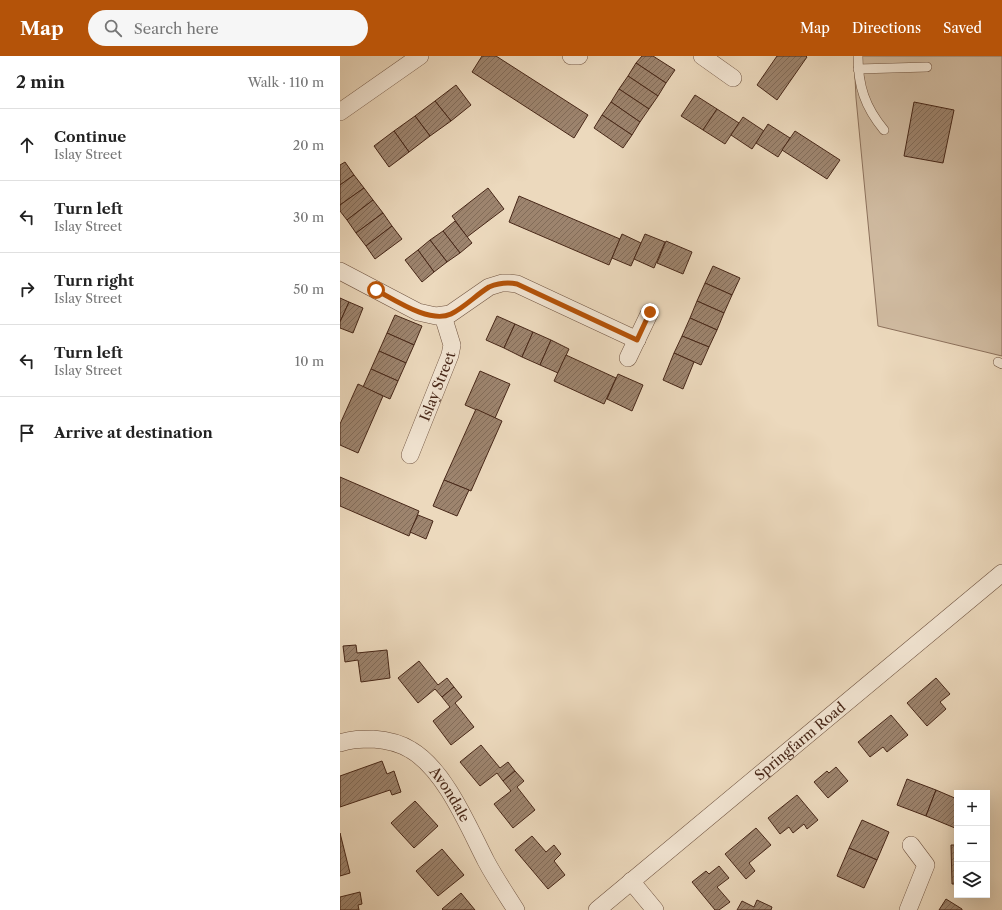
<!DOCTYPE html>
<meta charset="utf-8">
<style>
body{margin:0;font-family:"Libre Caslon Text",serif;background:#f6f6f6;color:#222}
.controls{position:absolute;right:12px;bottom:12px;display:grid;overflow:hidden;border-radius:0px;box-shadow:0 4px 16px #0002}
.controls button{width:36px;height:36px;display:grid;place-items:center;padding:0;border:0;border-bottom:1px solid #e0e0e0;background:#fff;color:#222;font:20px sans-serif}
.stop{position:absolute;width:12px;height:12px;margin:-9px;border:3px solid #b45309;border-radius:50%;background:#fff}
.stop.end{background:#b45309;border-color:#fff;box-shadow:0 1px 4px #0008}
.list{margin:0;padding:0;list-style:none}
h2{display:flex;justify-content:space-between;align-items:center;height:52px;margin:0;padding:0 16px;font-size:17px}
h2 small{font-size:13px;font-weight:400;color:#767676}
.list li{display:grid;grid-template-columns:26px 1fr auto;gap:12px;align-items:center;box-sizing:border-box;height:72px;padding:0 16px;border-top:1px solid #e0e0e0}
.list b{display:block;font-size:15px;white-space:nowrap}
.list p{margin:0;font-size:13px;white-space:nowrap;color:#767676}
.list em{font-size:13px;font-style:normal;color:#767676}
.icon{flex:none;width:22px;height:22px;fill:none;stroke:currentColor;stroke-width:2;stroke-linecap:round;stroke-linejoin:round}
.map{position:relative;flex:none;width:662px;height:854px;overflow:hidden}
header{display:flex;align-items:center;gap:24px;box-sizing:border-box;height:56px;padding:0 20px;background:#b45309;color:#fff}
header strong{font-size:19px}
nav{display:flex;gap:22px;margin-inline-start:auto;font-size:14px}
.search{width:280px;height:36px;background:#f6f6f6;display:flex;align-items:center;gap:10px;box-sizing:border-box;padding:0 14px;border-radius:22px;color:#767676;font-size:15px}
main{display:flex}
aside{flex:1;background:#fff}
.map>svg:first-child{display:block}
.green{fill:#d0bba1;stroke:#8c715c}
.building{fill:url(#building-hatch);stroke:#472718}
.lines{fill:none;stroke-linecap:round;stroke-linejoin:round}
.lane-casing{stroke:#705441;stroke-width:10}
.street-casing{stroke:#705441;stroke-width:18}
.lane{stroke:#f3e6d4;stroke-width:9}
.street{stroke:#f3e6d4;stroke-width:17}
.route{stroke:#b45309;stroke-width:5}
.labels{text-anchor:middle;stroke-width:3;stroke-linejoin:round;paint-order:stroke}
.street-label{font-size:14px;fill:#472718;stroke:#f3e6d4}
</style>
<header>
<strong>Map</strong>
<div class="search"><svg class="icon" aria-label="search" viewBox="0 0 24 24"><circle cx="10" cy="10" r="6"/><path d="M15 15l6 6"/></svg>Search here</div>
<nav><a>Map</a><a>Directions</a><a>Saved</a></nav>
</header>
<main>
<aside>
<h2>2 min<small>Walk · 110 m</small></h2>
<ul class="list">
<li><svg class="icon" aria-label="ahead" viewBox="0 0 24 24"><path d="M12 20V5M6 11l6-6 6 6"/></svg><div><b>Continue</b><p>Islay Street</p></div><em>20 m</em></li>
<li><svg class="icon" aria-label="left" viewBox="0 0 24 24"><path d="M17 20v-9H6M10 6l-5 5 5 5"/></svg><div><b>Turn left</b><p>Islay Street</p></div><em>30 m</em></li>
<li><svg class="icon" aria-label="right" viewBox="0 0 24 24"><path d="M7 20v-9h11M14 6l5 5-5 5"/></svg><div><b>Turn right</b><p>Islay Street</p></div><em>50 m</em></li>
<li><svg class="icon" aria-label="left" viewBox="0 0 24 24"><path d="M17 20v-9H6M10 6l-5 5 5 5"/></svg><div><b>Turn left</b><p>Islay Street</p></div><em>10 m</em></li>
<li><svg class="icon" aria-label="arrive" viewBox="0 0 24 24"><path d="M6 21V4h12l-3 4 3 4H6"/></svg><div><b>Arrive at destination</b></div></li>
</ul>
</aside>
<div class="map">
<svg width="662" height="854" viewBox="0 0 662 854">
<defs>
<pattern id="building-hatch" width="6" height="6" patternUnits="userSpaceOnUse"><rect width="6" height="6" fill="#9d846e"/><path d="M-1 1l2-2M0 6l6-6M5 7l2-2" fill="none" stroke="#826c59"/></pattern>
</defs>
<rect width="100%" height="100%" fill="#ecd9bd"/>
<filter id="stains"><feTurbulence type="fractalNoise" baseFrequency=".005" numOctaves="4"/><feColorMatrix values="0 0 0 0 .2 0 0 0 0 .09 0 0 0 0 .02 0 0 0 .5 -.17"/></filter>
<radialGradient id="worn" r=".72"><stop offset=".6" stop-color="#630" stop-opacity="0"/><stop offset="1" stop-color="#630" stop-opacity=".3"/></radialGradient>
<polygon class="green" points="514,0 662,0 662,300 538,270 516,42"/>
<g class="building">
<polygon points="142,0 156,0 248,59 234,82 132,16"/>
<polygon points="302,0 313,0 335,14 326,27 296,7"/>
<polygon points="437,0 466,0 467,1 437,44 417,29"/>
<polygon points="296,7 326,27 318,40 288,20"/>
<polygon points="288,20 318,40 309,53 279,33"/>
<polygon points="116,29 131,49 111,65 95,45"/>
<polygon points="279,33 309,53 300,66 271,46"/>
<polygon points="355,39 377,53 363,74 341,60"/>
<polygon points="95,45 111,65 90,80 75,60"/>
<polygon points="271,46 300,66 292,79 262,59"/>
<polygon points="574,46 614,54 603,107 564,100"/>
<polygon points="377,53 399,67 385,88 363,74"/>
<polygon points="262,59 292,79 283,92 254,72"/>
<polygon points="75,60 90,80 69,96 54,75"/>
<polygon points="403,61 424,75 412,93 391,79"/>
<polygon points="428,68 450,82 438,101 416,87"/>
<polygon points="54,75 69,96 49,111 34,90"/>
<polygon points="455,75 500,104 487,123 442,94"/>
<polygon points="5,106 14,119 0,129 0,109"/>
<polygon points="14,119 24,132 0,149 0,129"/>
<polygon points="24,132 33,144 7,164 0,155 0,149"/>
<polygon points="148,132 164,153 127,181 112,160"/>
<polygon points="179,140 280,183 269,209 169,166"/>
<polygon points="33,144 43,157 16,177 7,164"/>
<polygon points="43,157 52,170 26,190 16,177"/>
<polygon points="115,165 132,187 120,197 103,175"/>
<polygon points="52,170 62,183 35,203 26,190"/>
<polygon points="103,175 120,197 107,206 90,184"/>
<polygon points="282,178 301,187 291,210 272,202"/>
<polygon points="305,178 325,186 314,212 294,203"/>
<polygon points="90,184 107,206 94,216 78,194"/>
<polygon points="326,185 352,196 343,218 317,207"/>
<polygon points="78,194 94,216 82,226 65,204"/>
<polygon points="373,210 400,222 392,239 365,227"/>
<polygon points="365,227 392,239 384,257 357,245"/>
<polygon points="0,242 9,246 0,266"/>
<polygon points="357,245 384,257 377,274 350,262"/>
<polygon points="9,246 23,252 13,277 0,272 0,266"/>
<polygon points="55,259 82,270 74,289 47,277"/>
<polygon points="157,260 175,268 164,292 146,284"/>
<polygon points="350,262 377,274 369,291 342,280"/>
<polygon points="175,268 193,276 182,301 164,292"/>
<polygon points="193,276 211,284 200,309 182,301"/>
<polygon points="47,277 74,289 66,307 39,295"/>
<polygon points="342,280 369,291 361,309 334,297"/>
<polygon points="211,284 229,293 218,317 200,309"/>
<polygon points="39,295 66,307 58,325 31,313"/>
<polygon points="334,297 354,306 343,333 323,324"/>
<polygon points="226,299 276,322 264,348 214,325"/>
<polygon points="31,313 58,325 50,343 23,331"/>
<polygon points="140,315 170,328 155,362 125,349"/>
<polygon points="278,318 303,329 292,355 267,343"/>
<polygon points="18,328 43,340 18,397 0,389 0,368"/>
<polygon points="136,353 162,365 131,435 104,424"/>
<polygon points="0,421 79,455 69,480 0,450"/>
<polygon points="104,424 129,434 117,460 93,450"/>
<polygon points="78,459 93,465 86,483 70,476"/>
<polygon points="16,589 17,597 47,594 50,622 21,626 18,604 5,606 3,590"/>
<polygon points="79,605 98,629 107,622 114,631 102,641 95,633 78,647 58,622"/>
<polygon points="596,622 610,638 600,646 606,653 587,670 567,647"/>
<polygon points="114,631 122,641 115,647 134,671 111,689 93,665 110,651 102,641"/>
<polygon points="551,659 568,679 547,696 543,691 530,701 518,686"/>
<polygon points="141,689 160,712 168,706 175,715 163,725 157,717 140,730 120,706"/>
<polygon points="42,705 47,718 54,715 61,736 52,739 50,734 0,751 0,720"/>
<polygon points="496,711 508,725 488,742 474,726 487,715 489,717"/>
<polygon points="175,715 184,725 177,731 195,754 173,772 154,748 171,735 163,725"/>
<polygon points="567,723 596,734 586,760 557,749"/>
<polygon points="596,734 617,743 617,766 615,772 586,760"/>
<polygon points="457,739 478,764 467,773 464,768 453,777 449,771 440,778 428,762"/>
<polygon points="75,745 98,770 74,792 51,767"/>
<polygon points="522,764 549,776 537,804 509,792"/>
<polygon points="416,772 431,789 409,807 415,815 406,823 385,798"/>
<polygon points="0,777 10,817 0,820"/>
<polygon points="192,780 206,796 214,789 221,798 214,805 225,819 208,833 175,794"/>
<polygon points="611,789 617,789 617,828 612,828"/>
<polygon points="509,792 537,804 524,832 497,820"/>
<polygon points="102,793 124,819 98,840 76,815"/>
<polygon points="379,810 389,822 377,831 390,846 379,854 375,854 352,826 366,815 369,818"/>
<polygon points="20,836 22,848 18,849 19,854 0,854 0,841"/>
<polygon points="121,837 135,854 103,854 102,853"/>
<polygon points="606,843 622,853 622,854 599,854"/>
<polygon points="417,844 432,851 431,854 397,854 402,845 414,851"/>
</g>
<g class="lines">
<g class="lane-casing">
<g id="lane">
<path d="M518,0C518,30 525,51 544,74"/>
<polyline points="518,13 587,11"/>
<polyline points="658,306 662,308"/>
</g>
</g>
<g class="street-casing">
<g id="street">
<polyline points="231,0 239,0"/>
<polyline points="362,0 393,22"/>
<polyline points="0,56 80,0"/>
<polyline points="0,215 78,256 96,260 110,258 149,231 162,227 169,227 177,228 297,284"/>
<polyline points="288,302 310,256"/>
<path id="s1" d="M70,399L110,299L112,289L103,260"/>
<path id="s2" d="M0,687C11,683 22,683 33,683C46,684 60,687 71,694C105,714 128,770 146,805C155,822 166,838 176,854"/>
<polyline points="291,825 315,854"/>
<path id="s3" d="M257,854L662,517"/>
<polyline points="568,854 586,809 571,789"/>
</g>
</g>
<use href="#lane" class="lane"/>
<use href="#street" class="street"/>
</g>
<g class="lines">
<path class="route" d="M36,234C55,244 90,268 111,258C125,251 136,239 149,231C159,227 167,226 177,228L297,284L310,256"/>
</g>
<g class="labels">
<g class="street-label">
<text dy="5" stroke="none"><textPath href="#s1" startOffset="74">Islay Street</textPath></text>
<text dy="5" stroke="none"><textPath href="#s3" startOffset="264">Springfarm Road</textPath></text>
<text dy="5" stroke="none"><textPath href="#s2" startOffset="133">Avondale</textPath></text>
</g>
</g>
<rect width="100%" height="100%" filter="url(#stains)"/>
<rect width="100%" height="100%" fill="url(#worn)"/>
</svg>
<div class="controls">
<button>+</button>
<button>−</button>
<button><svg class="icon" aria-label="layers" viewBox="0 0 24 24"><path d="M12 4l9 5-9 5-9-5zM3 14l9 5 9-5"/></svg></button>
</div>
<div class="stop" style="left:36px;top:234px"></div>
<div class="stop end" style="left:310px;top:256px"></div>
</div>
</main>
